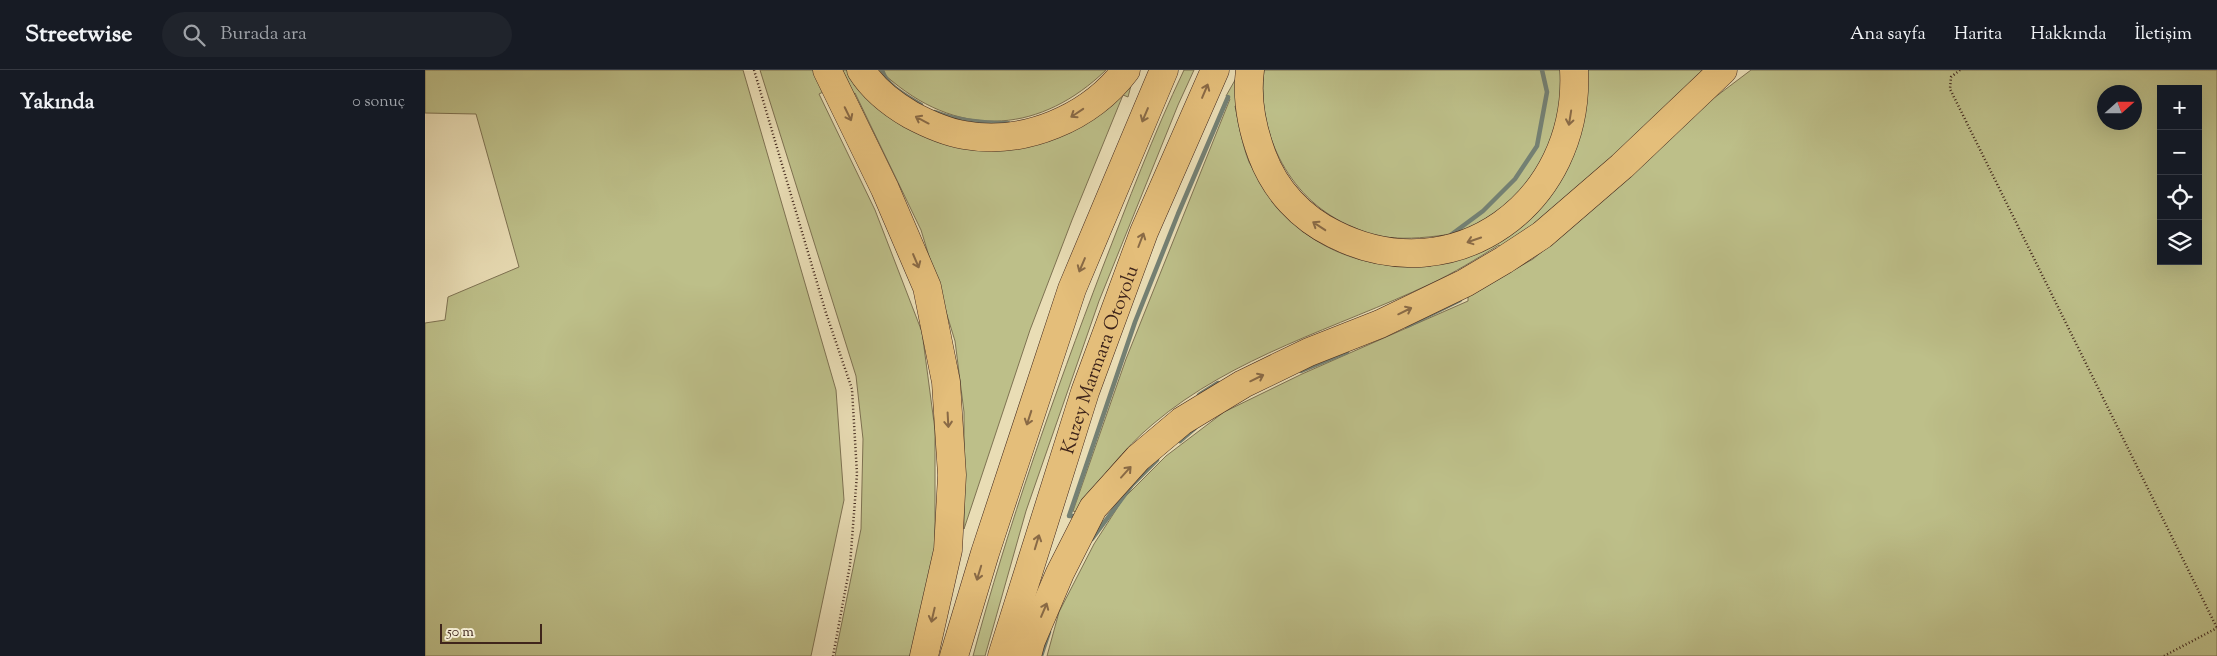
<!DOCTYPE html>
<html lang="tr">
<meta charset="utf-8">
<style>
body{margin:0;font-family:"Sorts Mill Goudy",serif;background:#20242c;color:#f1f3f6}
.controls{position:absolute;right:15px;top:15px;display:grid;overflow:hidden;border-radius:0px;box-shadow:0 5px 20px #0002}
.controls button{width:45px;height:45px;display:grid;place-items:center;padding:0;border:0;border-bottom:1px solid #363941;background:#171b24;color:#f1f3f6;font:25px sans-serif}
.compass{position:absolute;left:1672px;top:15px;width:45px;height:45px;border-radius:50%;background:#171b24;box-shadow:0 5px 20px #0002;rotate:69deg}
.scale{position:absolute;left:15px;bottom:12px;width:102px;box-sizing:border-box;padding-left:5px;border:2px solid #3f251b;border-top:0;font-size:14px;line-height:18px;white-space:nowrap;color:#3f251b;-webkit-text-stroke:4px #f1e9cf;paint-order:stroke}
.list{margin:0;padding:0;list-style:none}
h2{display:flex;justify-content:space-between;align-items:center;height:65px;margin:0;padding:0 20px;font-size:21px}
h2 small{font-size:16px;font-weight:400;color:#9ea1a6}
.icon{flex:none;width:28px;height:28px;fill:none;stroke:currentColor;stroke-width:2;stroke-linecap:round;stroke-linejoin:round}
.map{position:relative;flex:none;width:1792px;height:586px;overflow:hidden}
header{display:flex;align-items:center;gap:30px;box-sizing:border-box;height:70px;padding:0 25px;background:#171b24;border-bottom:1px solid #363941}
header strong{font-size:24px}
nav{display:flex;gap:28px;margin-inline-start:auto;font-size:18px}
.search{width:350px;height:45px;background:#20242c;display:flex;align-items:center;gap:12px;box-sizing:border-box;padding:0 18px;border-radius:28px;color:#9ea1a6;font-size:19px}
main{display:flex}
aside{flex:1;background:#171b24}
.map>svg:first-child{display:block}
.green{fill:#bdbf89;stroke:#7e7252;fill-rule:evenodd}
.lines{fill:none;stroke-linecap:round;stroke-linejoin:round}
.stream{stroke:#748073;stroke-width:4.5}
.motorway-casing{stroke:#3f251b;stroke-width:29}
.path{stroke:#3f251b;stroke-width:2.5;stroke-dasharray:1 2.5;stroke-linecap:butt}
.motorway{stroke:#e4be7a;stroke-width:28}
.oneway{stroke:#896a46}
.labels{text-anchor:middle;stroke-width:4;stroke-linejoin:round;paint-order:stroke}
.street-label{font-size:19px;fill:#3f251b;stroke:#f1e9cf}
</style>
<header>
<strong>Streetwise</strong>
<div class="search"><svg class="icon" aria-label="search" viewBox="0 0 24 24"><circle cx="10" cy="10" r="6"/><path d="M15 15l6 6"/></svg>Burada ara</div>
<nav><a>Ana sayfa</a><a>Harita</a><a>Hakkında</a><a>İletişim</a></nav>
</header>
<main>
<aside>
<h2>Yakında<small>0 sonuç</small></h2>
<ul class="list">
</ul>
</aside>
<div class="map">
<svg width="1792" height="586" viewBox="0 0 1792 586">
<rect width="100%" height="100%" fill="#e9ddb5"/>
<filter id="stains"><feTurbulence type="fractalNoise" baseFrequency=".004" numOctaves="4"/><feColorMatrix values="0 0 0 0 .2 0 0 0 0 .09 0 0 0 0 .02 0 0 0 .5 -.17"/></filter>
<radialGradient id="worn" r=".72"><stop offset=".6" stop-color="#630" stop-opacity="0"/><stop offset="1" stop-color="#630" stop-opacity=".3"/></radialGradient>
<g class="green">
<polygon points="0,0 318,0 411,320 419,430 386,586 0,586 0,253 20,250 23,227 94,197 51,44 0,43"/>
<polygon points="335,0 389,0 400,21 394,24 450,140 497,262 510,360 510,484 485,586 410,586 436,459 438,369 431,306"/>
<polygon points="413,0 428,0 560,79 708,8 703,27 698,25 647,150 605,260 539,459 539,342 530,271 496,160 430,23 425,26"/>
<path d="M452,0H681C617,62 538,70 467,11C463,7 457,4 452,0Z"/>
<path d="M759,0H769L753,35L674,231L601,441L560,586H548C583,455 629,326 677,199C703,132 728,65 759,0Z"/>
<path d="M839,0H1138L1137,39L1127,78L1104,119L1062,151L1022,169L1020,165C997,168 976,170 952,166C944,165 936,160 928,157C866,132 831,65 839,0Z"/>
<path d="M1160,0H1278L1148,125L1077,180L1074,175C1051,189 1029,203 1005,214C912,258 808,286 728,354C698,379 674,411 651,442L648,441L701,289L805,29L801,26L814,3V37L810,36C814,55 817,74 824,92C828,100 833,107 838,115C873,176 937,201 1006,196V192L1105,146L1108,147C1117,135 1127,122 1135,109C1154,77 1163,36 1160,0Z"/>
<path d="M1326,0H1792V586H622L634,542L669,474L698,429L741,386L799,342L877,304L1043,231V226L1108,189L1152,153L1277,37ZM1736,19H1773V191H1736ZM1680,22H1710V52H1680Z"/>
</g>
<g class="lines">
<g class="stream">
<path d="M457,0C462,17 482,26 496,35"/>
<path d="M510,42C534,51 557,53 583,53"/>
<polyline points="1027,164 1058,141 1090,109 1112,76 1122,22 1117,0"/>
<polyline points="982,256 1035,230"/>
<polyline points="876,301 922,282"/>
<polyline points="774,325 793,313"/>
<polyline points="755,371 770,358"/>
<polyline points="653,443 651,446 644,446 710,252 753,144 803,27"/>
<polyline points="667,469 707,415 732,390"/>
<polyline points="616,586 624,562"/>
</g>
<g class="motorway-casing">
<g id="motorway">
<polyline points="402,0 460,119 502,217 521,312 527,405 523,480 499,586"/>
<path d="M436,0C448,19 467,34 486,45C503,54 521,62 539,65C599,76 665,48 701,0"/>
<path d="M825,0C821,29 827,58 837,85C850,120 876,148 909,164C1030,225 1156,132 1149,0"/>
<polyline points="529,586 560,483 647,219 739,0"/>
<path id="s1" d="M577,586L660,322L719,162L790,0"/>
<polyline points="602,586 606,571 635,503 668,438 713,388 757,351 818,314 884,282 955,254 1040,213 1079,190 1117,165 1197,96 1298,0"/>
</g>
</g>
<g class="path">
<polyline points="329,0 401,243 427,319 432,404 425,495 408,586"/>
<polyline points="1535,0 1526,7 1525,19 1792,558"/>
<polyline points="1739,586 1792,558"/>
</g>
<use href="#motorway" class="motorway"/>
</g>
<defs><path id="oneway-shaft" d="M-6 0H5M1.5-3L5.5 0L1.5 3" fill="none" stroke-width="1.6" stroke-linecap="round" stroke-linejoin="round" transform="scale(1.25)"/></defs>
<g class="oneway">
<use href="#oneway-shaft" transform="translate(780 21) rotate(-67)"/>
<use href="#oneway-shaft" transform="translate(652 43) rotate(146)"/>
<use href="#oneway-shaft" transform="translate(423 44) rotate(64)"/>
<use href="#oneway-shaft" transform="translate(720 45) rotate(113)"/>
<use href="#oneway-shaft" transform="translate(1145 48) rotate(99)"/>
<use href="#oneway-shaft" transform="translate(497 50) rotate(-152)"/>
<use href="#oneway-shaft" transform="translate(894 156) rotate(-147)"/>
<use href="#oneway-shaft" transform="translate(716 170) rotate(-69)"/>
<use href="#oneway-shaft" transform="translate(1049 170) rotate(161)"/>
<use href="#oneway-shaft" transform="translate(491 191) rotate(67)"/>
<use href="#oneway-shaft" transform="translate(657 195) rotate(113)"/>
<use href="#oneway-shaft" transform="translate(980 241) rotate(-26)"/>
<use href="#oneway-shaft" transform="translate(832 308) rotate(-26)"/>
<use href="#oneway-shaft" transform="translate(604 348) rotate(108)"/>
<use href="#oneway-shaft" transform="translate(523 350) rotate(87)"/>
<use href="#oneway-shaft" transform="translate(701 402) rotate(-48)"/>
<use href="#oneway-shaft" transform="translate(612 472) rotate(-73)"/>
<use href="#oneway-shaft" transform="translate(554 503) rotate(107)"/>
<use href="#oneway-shaft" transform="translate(619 540) rotate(-67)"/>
<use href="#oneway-shaft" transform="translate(508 545) rotate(103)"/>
</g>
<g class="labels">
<g class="street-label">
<text dy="7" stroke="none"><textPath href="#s1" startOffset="312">Kuzey Marmara Otoyolu</textPath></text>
</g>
</g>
<rect width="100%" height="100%" filter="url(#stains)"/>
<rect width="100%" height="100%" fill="url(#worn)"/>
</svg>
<div class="controls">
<button>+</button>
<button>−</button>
<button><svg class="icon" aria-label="locate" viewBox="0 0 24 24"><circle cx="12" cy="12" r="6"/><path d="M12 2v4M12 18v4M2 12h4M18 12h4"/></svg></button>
<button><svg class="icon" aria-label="layers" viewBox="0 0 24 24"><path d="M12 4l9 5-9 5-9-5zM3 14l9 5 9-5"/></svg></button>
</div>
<svg class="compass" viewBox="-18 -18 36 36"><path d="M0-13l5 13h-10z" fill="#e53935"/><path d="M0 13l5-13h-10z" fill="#9ea1a6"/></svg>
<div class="scale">50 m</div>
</div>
</main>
